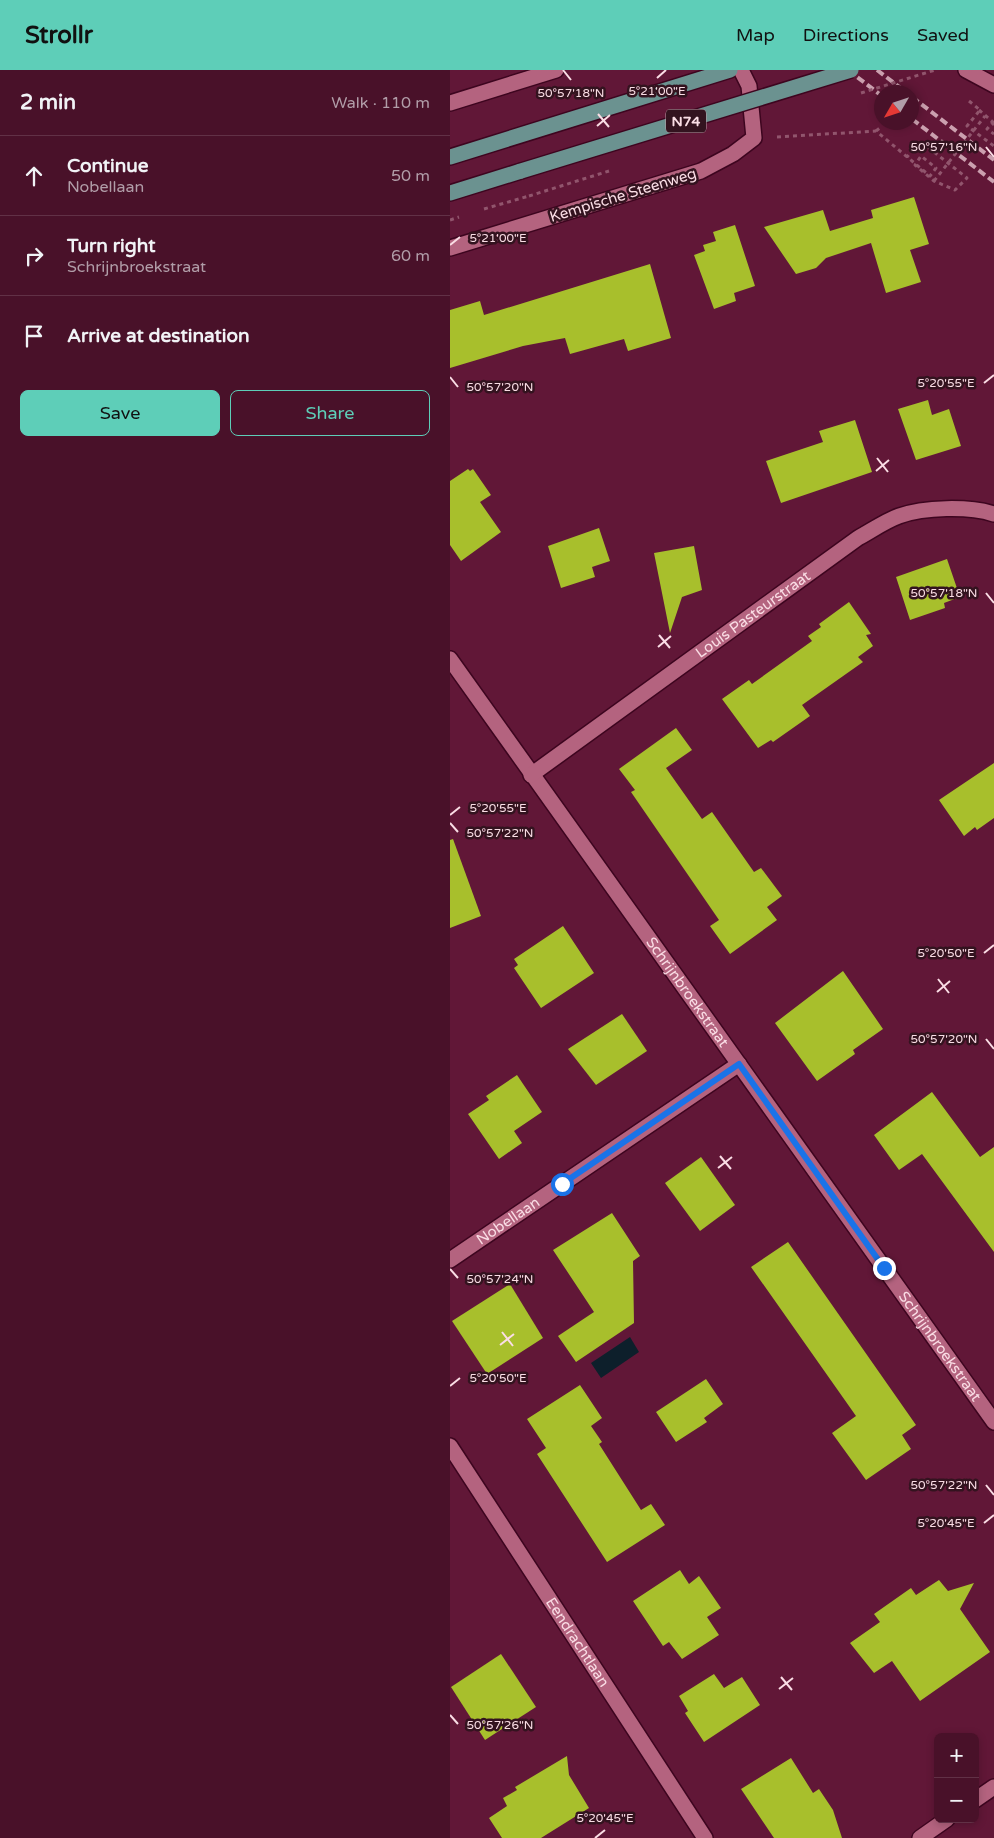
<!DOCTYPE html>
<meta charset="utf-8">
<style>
body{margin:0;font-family:"Varela Round",sans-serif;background:#501a31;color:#f1f3f6}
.controls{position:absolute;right:15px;bottom:15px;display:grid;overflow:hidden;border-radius:8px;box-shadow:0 2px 8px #0003}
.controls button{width:45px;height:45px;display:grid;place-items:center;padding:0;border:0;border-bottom:1px solid #613146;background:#491129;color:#f1f3f6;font:25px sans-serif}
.compass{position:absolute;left:424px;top:15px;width:45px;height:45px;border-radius:50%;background:#491129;box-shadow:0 2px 8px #0003;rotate:231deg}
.stop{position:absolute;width:15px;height:15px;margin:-11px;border:4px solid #1a73e8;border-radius:50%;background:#fff}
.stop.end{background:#1a73e8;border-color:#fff;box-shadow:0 1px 5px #0008}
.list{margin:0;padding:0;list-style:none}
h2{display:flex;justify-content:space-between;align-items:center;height:65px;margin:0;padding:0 20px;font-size:21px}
h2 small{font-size:16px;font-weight:400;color:#b19da8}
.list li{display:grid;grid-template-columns:32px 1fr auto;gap:15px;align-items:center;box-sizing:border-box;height:80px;padding:0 20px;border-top:1px solid #613146}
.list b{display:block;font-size:19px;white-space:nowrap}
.list p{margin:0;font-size:16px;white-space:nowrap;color:#b19da8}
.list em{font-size:16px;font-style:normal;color:#b19da8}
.actions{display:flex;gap:10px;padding:15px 20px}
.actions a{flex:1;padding:11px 0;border:1px solid #5eceb8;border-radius:8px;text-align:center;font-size:18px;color:#5eceb8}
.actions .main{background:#5eceb8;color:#111}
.icon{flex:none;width:28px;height:28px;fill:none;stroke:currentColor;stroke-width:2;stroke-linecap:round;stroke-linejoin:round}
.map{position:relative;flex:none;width:544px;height:1768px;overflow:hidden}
header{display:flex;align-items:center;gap:30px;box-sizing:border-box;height:70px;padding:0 25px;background:#5eceb8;color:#111}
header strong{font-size:24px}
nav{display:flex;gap:28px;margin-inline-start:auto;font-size:18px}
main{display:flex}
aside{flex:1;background:#491129}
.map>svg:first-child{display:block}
.water{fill:#0d1f2b}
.building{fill:#a8bf2c}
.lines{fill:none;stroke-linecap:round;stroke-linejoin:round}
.street-casing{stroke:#3d051f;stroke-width:18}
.primary-casing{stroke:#3d051f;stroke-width:18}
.path{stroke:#91556d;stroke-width:3;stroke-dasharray:4 4;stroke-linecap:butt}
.street{stroke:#b4637f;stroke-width:15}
.primary{stroke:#6b9290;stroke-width:15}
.rail{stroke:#cba0af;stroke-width:4;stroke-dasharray:8 4;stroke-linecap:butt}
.primary-bridge-casing{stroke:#3d051f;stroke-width:18;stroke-linecap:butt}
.path-bridge{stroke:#91556d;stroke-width:3;stroke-dasharray:4 4;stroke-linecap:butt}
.primary-bridge{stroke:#6b9290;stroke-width:15}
.route{stroke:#1a73e8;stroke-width:6}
.ticks{fill:none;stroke:#fadde5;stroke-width:2}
.labels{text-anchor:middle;stroke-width:5;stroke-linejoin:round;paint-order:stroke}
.shield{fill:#33131f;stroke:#bea0aa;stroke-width:1}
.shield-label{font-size:14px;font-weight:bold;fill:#fadde5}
.street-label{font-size:15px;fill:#fadde5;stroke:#33131f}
.ticks-label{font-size:12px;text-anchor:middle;fill:#fadde5;stroke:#33131f;stroke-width:5;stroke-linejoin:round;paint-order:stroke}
</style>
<header>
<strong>Strollr</strong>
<nav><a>Map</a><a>Directions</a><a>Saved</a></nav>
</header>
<main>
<aside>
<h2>2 min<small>Walk · 110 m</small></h2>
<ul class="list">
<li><svg class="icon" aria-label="ahead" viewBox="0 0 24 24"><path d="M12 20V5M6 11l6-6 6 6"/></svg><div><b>Continue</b><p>Nobellaan</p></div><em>50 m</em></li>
<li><svg class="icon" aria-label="right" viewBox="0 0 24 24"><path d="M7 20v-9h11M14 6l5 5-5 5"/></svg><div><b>Turn right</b><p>Schrijnbroekstraat</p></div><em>60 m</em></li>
<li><svg class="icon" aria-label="arrive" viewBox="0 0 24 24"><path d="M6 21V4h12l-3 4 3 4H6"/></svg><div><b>Arrive at destination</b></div></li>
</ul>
<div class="actions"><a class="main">Save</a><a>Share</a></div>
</aside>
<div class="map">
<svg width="544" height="1768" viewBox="0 0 544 1768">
<rect width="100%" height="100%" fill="#611737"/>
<polygon class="water" points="180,1267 189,1282 151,1308 141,1293"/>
<g class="building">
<polygon points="464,127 479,174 460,180 471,212 436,223 421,173 376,188 366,198 346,204 314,157 373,140 380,161 423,148 421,140"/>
<polygon points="285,155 305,216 284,223 286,231 264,239 244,185 255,181 253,175 266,171 263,162"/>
<polygon points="200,194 221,268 178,281 174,269 120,284 115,268 73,276 0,298 0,240 30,231 34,245"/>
<polygon points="478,330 482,345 499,339 511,376 466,390 448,339"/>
<polygon points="405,350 422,402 331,433 316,391 373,372 369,361"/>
<polygon points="18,399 20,401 23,399 41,425 30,432 51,462 11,491 0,475 0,411"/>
<polygon points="149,458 160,491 142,497 145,507 111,518 98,476"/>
<polygon points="244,476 252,520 232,527 220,563 204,483"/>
<polygon points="497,489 510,527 494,533 495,538 460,550 446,507"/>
<polygon points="399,532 421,564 416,565 423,576 408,587 413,592 352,635 360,646 323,672 321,670 308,678 272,629 299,610 302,614 362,571 358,566 371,557 369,554"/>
<polygon points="226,658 242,680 216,698 252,749 262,742 304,802 311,798 332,826 317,837 327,850 280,884 260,856 269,850 181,722 185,720 169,699"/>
<polygon points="544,693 544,748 527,760 525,757 514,766 489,730"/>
<polygon points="3,769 31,846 0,858 0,770"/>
<polygon points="113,856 144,903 91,938 64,898 68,895 64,889"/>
<polygon points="393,901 433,959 403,980 405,984 367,1011 325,953"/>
<polygon points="172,944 197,981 146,1015 118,979"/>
<polygon points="67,1005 92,1042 64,1061 72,1073 49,1089 18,1044 39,1030 36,1026"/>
<polygon points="482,1022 530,1087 544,1077 544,1182 472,1084 449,1100 424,1065"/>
<polygon points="251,1087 285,1135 250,1161 215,1113"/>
<polygon points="162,1143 190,1186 183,1191 184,1253 126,1292 108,1266 144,1242 103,1180"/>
<polygon points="338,1172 466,1355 452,1365 461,1379 416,1410 382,1363 406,1346 301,1197"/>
<polygon points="60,1214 93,1268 37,1304 2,1251"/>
<polygon points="256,1309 273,1334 254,1348 257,1352 226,1372 206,1342"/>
<polygon points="130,1315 152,1348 141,1356 152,1372 149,1374 191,1440 201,1434 215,1455 157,1492 87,1384 96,1378 77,1349"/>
<polygon points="230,1500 239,1514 249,1506 271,1538 257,1547 269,1565 232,1589 219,1572 213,1576 183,1531"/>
<polygon points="489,1510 498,1521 524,1513 510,1539 540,1582 470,1631 442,1591 424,1603 400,1573 430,1552 424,1544 461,1518 466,1525"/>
<polygon points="51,1584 86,1637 35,1670 1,1617"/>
<polygon points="264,1604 274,1618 292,1607 310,1635 254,1672 235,1643 238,1641 229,1626"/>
<polygon points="117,1686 119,1705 139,1738 91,1768 52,1768 39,1748 57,1736 53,1728 67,1720 65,1717"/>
<polygon points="341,1688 363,1723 369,1719 383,1740 392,1768 324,1768 291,1719"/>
</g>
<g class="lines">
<g class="street-casing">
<g id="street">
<polyline points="516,0 544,15"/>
<polyline points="0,33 106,0"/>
<polyline points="0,178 251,101 283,84 304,68 299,16 291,0"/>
<path id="s1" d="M0,589L544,1352"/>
<path id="s2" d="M81,705L408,468C421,461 435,451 449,446C474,437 519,436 544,444"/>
<path id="s3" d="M0,1190L289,994"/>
<path id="s4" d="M0,1376L255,1768"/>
<polyline points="525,1730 544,1717"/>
<polyline points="470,1768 497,1749"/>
</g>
</g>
<g class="primary-casing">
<g id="primary">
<polyline points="0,87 280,0"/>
<polyline points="0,123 71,101"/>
</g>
</g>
<g class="path">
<polyline points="519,31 530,40 517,56 544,76"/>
<polyline points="529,40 544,53"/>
<polyline points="544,55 542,53 537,59 544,64"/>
<polyline points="426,61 431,57"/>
<path d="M327,67L426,61C444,76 462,91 480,106L486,98L471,86L465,95L484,111L505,120L517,108L470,71L457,87"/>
<polyline points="34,139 79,126"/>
<polyline points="0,150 9,147"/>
</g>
<use href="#street" class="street"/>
<use href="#primary" class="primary"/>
<g class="rail">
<polyline points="398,0 432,26"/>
<polyline points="427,0 456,22"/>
<polyline points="462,27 544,90"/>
<polyline points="462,49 544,112"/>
</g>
<g class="primary-bridge-casing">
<polyline id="primary-bridge" points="71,101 401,0"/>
</g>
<g class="path-bridge">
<polyline points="411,23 485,0"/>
<polyline points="484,111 535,46"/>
<polyline points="79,126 159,101"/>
</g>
<use href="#primary-bridge" class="primary-bridge"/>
</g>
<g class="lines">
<polyline class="route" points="112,1114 289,994 434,1198"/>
</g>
<path class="ticks" d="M113,0L121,10M207,8L216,0M148,44L159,57M147,56L160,45M536,77L544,87M0,175L10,167M0,307L8,317M534,313L544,305M427,388L438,402M426,401L439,390M536,523L544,533M209,565L220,578M208,577L221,566M0,745L10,737M0,753L8,762M534,883L544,875M488,909L499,923M487,922L500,911M536,969L544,979M270,1086L281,1099M268,1098L282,1087M0,1199L8,1208M52,1262L63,1276M50,1275L64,1264M0,1316L10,1308M536,1415L544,1425M534,1453L544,1445M331,1607L342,1620M329,1619L343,1608M0,1645L8,1654M145,1768L155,1760"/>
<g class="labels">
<rect class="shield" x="216" y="39.5" width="40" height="23" rx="4"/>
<g class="shield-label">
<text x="236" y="56">N74</text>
</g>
<g class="street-label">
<text transform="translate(173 125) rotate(-17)" y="5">Kempische Steenweg</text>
<text dy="5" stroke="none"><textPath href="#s2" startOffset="274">Louis Pasteurstraat</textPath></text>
<text dy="5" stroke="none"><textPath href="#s1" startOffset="409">Schrijnbroekstraat</textPath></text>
<text dy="5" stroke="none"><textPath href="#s3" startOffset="70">Nobellaan</textPath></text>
<text dy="5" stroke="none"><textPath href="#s1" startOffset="844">Schrijnbroekstraat</textPath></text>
<text dy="5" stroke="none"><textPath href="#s4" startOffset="234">Eendrachtlaan</textPath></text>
</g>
</g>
<g class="ticks-label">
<text x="207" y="25">5°21'00"E</text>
<text x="121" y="27">50°57'18"N</text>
<text x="494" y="81">50°57'16"N</text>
<text x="48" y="172">5°21'00"E</text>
<text x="496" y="317">5°20'55"E</text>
<text x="50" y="321">50°57'20"N</text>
<text x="494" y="527">50°57'18"N</text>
<text x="48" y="742">5°20'55"E</text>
<text x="50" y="767">50°57'22"N</text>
<text x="496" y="887">5°20'50"E</text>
<text x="494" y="973">50°57'20"N</text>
<text x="50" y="1213">50°57'24"N</text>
<text x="48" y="1312">5°20'50"E</text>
<text x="494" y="1419">50°57'22"N</text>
<text x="496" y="1457">5°20'45"E</text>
<text x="50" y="1659">50°57'26"N</text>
<text x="155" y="1752">5°20'45"E</text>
</g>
</svg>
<div class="controls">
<button>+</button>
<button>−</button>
</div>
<svg class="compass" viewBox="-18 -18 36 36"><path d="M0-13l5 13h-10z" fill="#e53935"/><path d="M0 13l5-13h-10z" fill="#b19da8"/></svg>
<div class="stop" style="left:112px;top:1114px"></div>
<div class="stop end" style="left:434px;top:1198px"></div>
</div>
</main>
